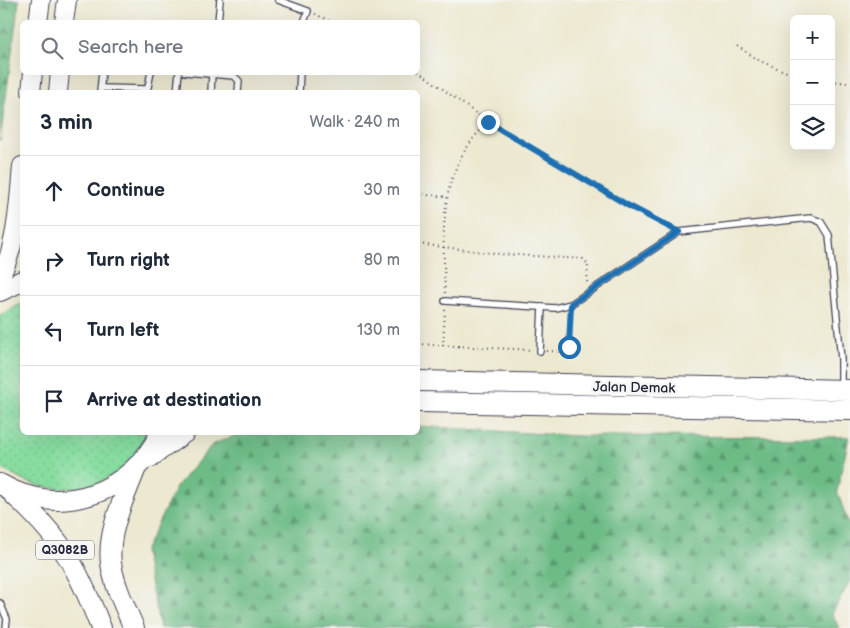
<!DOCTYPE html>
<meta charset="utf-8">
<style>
body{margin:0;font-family:"Balsamiq Sans",sans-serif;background:#f2f2f3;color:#1f2937}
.controls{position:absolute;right:15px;top:15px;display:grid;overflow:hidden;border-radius:8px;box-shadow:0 5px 20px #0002}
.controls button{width:45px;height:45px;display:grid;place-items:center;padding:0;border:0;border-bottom:1px solid #e0e1e3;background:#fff;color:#1f2937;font:25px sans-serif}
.stop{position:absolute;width:15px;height:15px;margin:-11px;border:4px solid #1f6fb2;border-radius:50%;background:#fff}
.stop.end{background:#1f6fb2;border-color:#fff;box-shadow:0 1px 5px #0008}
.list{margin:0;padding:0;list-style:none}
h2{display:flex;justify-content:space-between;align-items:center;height:65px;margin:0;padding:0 20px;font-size:21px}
h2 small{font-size:16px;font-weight:400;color:#747a83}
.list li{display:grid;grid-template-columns:32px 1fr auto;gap:15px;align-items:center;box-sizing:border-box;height:70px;padding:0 20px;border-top:1px solid #e0e1e3}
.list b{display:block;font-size:19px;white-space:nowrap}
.list em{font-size:16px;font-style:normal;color:#747a83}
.icon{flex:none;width:28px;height:28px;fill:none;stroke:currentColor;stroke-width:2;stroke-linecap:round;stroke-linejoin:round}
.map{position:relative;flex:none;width:850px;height:628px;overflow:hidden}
.search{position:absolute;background:#fff;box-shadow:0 5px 20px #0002;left:20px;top:20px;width:400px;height:55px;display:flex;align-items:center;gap:12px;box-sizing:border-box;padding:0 18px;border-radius:8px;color:#747a83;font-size:19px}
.panel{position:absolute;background:#fff;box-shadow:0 5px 20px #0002;left:20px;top:90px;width:400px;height:345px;border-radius:8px}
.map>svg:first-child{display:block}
.grass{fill:url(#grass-dots);stroke:#54806e}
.forest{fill:url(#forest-firs);stroke:#486f60}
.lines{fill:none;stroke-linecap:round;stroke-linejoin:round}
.lane-casing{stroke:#404052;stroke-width:8}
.primary-casing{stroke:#404052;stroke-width:20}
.highway-casing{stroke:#404052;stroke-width:22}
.path{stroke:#404052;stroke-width:2;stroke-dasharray:1 4;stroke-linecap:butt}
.lane{stroke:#fff;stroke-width:5.5}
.primary{stroke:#fff;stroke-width:18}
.highway{stroke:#fff;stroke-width:20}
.route{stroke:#1f6fb2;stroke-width:6}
.labels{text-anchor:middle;stroke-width:5;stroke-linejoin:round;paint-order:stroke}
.shield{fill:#f6f6f2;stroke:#626272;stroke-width:1}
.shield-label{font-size:12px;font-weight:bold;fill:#22223b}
.street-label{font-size:14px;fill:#22223b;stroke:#f6f6f2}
</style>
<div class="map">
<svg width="850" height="628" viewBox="0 0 850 628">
<defs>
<pattern id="grass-dots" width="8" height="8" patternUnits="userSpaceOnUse" patternTransform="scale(1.25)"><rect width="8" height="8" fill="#87dda0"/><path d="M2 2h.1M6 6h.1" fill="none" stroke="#74bd8b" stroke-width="1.8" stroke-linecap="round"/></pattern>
<pattern id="forest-firs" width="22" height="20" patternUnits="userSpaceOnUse" patternTransform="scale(1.25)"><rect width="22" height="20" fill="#6dbc86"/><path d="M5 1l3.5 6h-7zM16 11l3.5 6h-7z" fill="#59986f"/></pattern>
</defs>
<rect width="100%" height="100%" fill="#f6f6f2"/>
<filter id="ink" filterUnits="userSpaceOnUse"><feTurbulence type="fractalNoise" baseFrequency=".02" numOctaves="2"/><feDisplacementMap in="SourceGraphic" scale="10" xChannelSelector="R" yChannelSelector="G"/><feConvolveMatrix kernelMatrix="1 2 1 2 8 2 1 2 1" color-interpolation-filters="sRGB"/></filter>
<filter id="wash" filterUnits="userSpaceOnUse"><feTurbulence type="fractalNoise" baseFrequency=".0096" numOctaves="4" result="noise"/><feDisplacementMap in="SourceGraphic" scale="20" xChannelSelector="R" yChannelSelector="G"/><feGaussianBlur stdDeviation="1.12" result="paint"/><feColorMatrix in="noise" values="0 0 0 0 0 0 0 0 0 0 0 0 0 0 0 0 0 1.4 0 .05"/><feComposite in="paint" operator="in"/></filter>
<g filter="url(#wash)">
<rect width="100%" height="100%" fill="#ede9d1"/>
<path class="grass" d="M22,303V432L150,433C145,440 141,449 136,455C101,497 42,498 0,467V316Z"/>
<g class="forest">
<polygon points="0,0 19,0 0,141"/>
<polygon points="418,426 576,436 849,437 837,491 850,528 850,581 832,614 839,628 160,628 144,552 176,487 213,444 245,432 418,432"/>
</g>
</g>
<g filter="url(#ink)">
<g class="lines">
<g class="lane-casing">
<g id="lane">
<polyline points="278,0 308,11 304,22"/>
<polyline points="218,22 220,0"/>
<polyline points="185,72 234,76 239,81 238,92"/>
<polyline points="101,88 147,89"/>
<polyline points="100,92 102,72"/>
<polyline points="147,92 151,72"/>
<polyline points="177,92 179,72"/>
<polyline points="211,92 212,73"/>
<polyline points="299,92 300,72"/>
<polyline points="445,301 555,308 571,304 679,232 811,218 821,222 829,235 841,359 841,387"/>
<polyline points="540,351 542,307"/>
<polyline points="0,603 7,619 6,628"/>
</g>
</g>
<g class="primary-casing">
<g id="primary">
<polyline points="38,22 41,0"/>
<polyline points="64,22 67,0"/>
<polyline points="31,92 33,72"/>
<polyline points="58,92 60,72"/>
<path d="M0,277C17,247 19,200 22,166"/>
</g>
</g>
<g class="highway-casing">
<g id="highway">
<polyline points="0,291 22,281"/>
<polyline points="418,381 850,390"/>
<polyline points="418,402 850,410"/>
<polyline points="150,457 185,432"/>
<path d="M0,484C59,519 132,494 161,432"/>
<path d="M13,494C62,539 77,566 101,628"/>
<path d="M134,628C125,607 114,585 111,563C107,532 124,499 135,470"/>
</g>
</g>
<g class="path">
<polyline points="315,14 332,22"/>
<polyline points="737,46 760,61 794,75"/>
<polyline points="418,71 488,122 629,207 670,227"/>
<polyline points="831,81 850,83"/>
<polyline points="418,194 447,197"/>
<polyline points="418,244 500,254 583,259 588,264 587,283"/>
<path d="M445,293C443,227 437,172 488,122"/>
<polyline points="418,344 532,350"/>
<polyline points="443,346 445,310"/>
<polyline points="547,351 564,352 567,350 570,313"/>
</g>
<use href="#lane" class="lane"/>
<use href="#primary" class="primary"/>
<use href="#highway" class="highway"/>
</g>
</g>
<g class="lines" filter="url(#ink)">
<polyline class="route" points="488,122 629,206 679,232 571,304 569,347"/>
</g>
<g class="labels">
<rect class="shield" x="36" y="540.5" width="58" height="19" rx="4"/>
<g class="shield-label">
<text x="65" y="554">Q3082B</text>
</g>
<g class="street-label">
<text transform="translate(634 387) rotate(1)" y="5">Jalan Demak</text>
</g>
</g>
</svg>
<div class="controls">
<button>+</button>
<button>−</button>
<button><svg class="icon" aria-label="layers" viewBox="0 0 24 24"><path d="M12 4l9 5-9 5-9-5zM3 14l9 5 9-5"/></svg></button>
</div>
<div class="stop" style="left:569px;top:347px"></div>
<div class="stop end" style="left:488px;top:122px"></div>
<div class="search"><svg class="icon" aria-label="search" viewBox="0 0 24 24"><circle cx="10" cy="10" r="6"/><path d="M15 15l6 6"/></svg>Search here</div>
<section class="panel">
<h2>3 min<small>Walk · 240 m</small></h2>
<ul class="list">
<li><svg class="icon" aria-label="ahead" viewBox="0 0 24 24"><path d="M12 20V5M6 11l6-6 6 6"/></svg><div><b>Continue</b></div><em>30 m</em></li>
<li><svg class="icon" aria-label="right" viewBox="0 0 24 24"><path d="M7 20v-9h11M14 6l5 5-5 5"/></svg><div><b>Turn right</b></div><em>80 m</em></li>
<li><svg class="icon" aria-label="left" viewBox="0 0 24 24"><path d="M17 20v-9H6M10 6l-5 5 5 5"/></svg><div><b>Turn left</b></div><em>130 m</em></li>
<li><svg class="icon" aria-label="arrive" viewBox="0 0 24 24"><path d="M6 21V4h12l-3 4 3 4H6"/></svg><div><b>Arrive at destination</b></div></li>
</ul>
</section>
</div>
